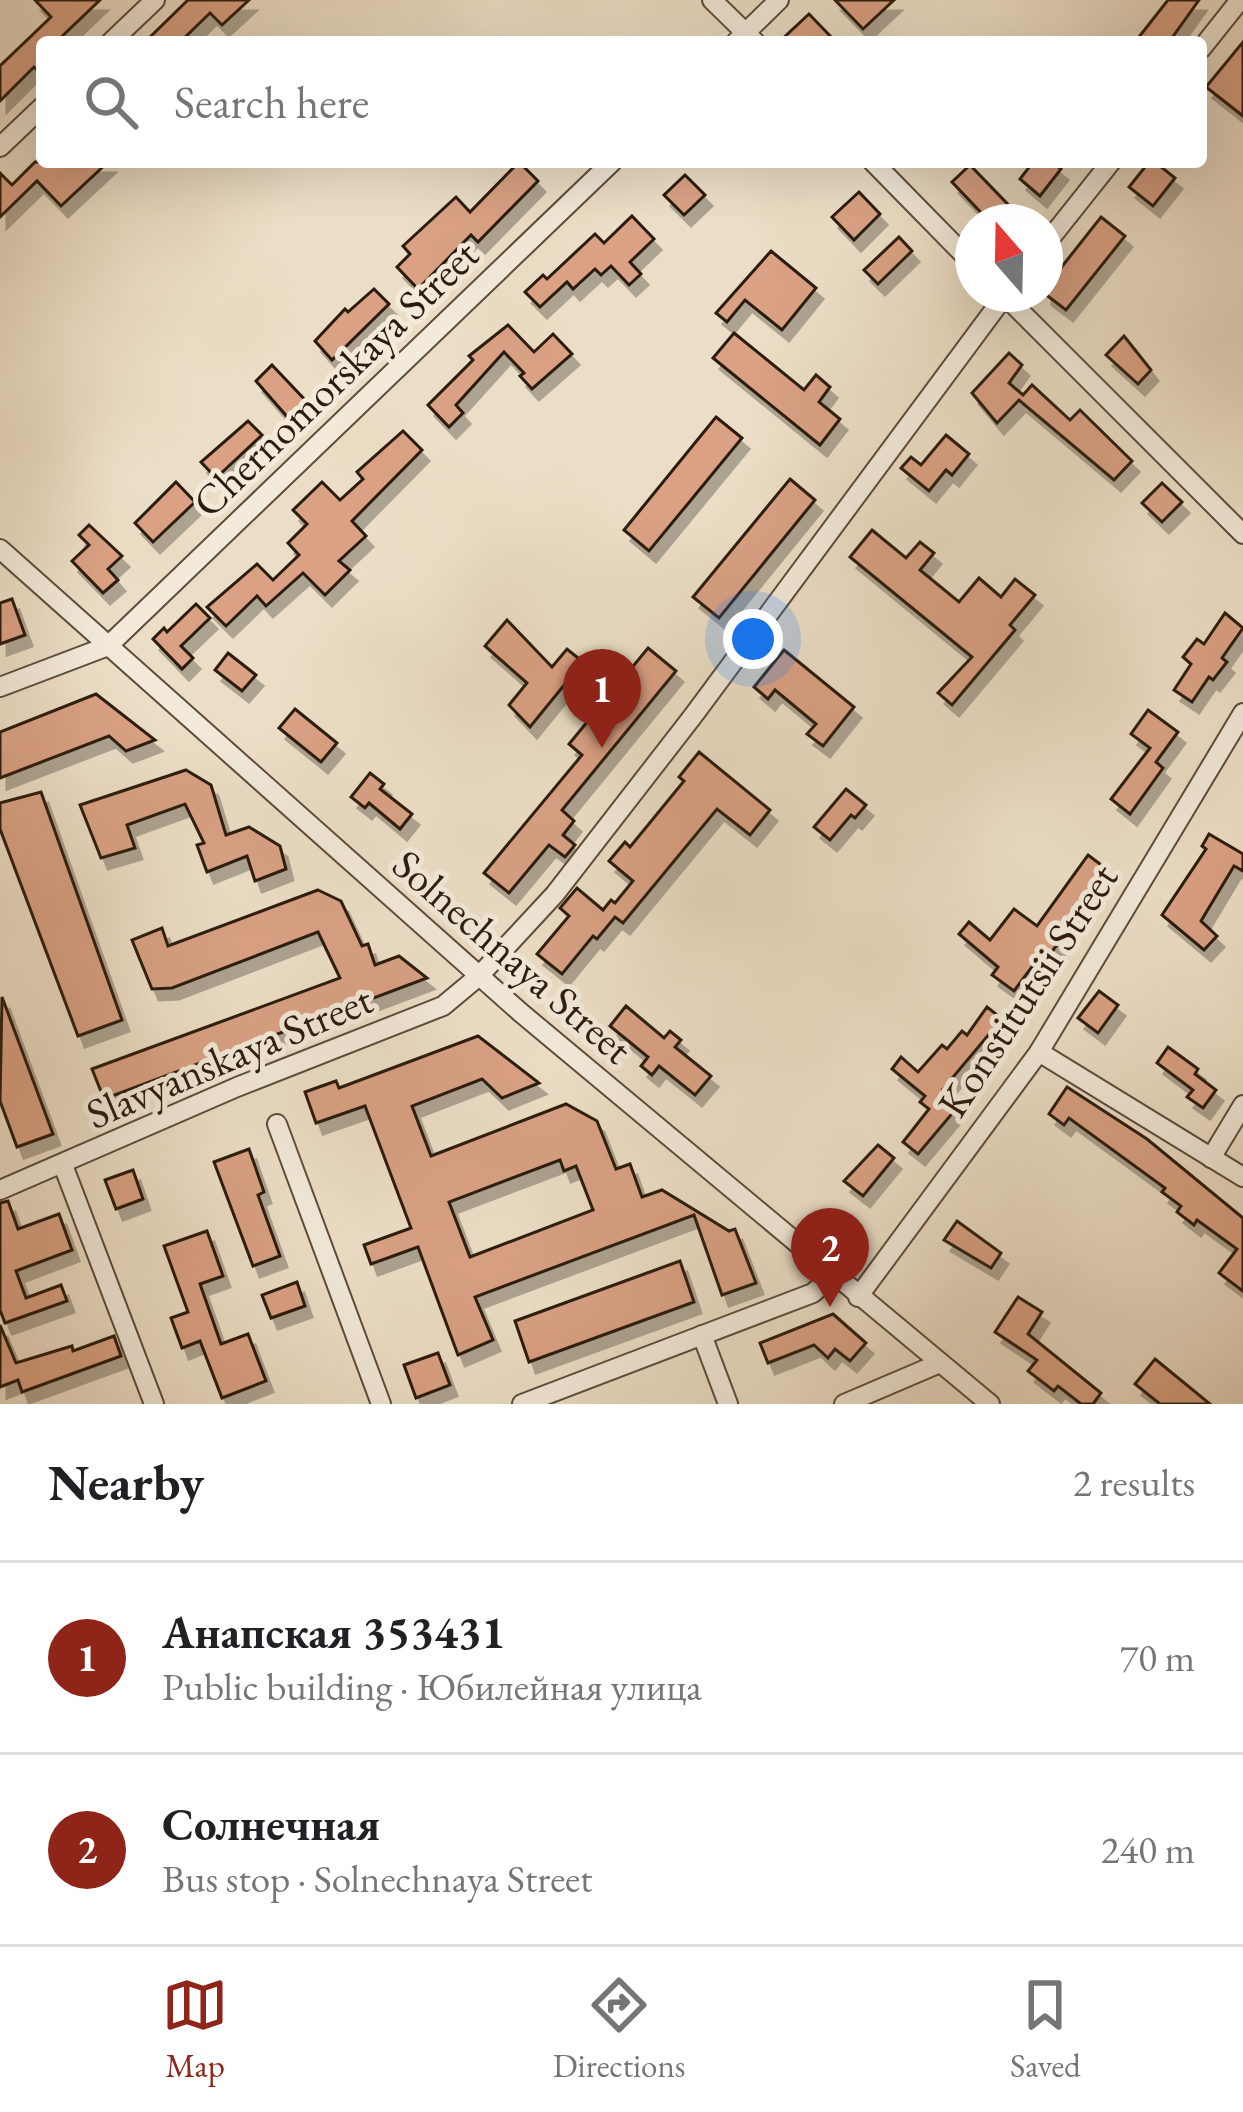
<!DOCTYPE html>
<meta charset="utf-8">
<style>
body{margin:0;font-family:"EB Garamond",serif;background:#f2f2f2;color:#202124}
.compass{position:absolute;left:955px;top:204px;width:108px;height:108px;border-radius:50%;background:#fff;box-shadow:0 12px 48px #0002;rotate:340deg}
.you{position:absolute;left:753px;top:639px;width:42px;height:42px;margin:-30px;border:9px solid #fff;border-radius:50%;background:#1a73e8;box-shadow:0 0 0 18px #1a73e833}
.badge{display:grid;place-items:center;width:78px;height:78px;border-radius:50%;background:#8f2418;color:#fff;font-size:39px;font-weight:700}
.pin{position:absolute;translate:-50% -99px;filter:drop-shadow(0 3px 6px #0008)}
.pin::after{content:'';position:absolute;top:63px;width:42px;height:36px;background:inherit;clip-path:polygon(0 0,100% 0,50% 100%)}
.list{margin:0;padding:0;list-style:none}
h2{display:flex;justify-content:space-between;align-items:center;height:156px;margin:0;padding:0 48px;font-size:51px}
h2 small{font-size:39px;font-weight:400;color:#757577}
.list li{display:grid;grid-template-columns:78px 1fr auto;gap:36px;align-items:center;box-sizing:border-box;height:192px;padding:0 48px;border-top:3px solid #e0e0e0}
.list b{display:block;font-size:45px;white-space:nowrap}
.list p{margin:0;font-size:39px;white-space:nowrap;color:#757577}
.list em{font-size:39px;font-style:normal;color:#757577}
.icon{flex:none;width:66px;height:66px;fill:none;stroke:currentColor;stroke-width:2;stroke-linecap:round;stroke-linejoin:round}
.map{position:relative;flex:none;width:1243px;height:1404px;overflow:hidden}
.search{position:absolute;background:#fff;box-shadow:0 12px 48px #0002;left:36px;right:36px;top:36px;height:132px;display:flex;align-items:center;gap:30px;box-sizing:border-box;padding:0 42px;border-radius:12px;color:#757577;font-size:45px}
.sheet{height:540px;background:#fff}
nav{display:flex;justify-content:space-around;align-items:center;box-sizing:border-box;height:168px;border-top:3px solid #e0e0e0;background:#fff;font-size:33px;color:#757577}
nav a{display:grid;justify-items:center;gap:6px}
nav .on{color:#8f2418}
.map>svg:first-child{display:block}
.building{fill:#daa184;stroke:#2c1b0d;stroke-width:3;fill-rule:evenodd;filter:url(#shadow)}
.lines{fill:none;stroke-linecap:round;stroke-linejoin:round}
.minor-casing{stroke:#5c4c3b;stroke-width:22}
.minor{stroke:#f3eada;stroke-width:18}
.labels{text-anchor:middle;stroke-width:10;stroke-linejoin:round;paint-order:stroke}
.street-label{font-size:42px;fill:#2c1b0d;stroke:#f3eada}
</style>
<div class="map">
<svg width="1243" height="1404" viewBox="0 0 1243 1404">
<defs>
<filter id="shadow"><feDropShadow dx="7" dy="11" stdDeviation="0" flood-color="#0004"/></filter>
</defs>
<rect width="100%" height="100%" fill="#ecdec6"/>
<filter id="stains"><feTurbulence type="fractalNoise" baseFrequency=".00167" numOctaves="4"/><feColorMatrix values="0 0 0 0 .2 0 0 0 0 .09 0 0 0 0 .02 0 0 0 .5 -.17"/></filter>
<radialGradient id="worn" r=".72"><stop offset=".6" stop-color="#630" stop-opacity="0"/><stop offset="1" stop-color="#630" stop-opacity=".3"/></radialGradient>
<g class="building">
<polygon points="35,0 100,0 56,42 42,42 42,75 34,67 0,101 0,66 51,17"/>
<polygon points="188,0 249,0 222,25 210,13 180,42 145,42"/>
<polygon points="835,0 894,0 863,29"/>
<polygon points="1168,0 1199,0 1169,42 1135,42"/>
<polygon points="809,14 836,42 779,42"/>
<polygon points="1243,42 1243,116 1206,87"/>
<polygon points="35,162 108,162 61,206 37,181 0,217 0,173 12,185"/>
<polygon points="519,162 538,181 478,242 471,235 418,289 397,267 410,254 403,246 456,197 470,212"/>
<polygon points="1033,162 1052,162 1061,169 1040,196 1020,179"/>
<polygon points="1149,162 1155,162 1175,178 1153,206 1129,187"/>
<polygon points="970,165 1025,222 990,222 952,182"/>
<polygon points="685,175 705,195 684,215 664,195"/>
<polygon points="859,192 880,214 854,240 832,217"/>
<polygon points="632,216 654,239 630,262 641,274 629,285 611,266 601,275 595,269 573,289 567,282 540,307 525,292 543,275 547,279 595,234 604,243"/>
<polygon points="1101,217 1125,236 1066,310 1045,294 1045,288"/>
<polygon points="899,237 912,251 878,284 864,270"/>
<polygon points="771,251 816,288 782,330 745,300 727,322 716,313"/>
<polygon points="374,289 389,304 332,360 315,341 345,309 348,312"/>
<polygon points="508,325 534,352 553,334 572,354 532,389 520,376 524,373 504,352 456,405 463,413 449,427 428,405 473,360 469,356"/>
<polygon points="734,333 804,390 816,375 830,387 819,402 840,419 820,445 713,358"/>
<polygon points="1124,336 1151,370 1138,384 1106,355"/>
<polygon points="1009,353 1022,365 1009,383 1023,395 1032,385 1070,420 1080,410 1132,461 1114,480 1019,400 997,423 972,393"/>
<polygon points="272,365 308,403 290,420 256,381"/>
<polygon points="716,417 742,438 649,551 624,530"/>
<polygon points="248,421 262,435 216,478 201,462"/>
<polygon points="403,431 422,450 352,521 366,536 339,561 350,570 325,595 303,573 266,606 257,596 226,626 207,607 257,564 273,580 299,555 288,543 307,524 293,510 322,482 340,500 363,479 357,472"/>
<polygon points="946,435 969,454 952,475 946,470 929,491 901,468 911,457 921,465"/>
<polygon points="790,479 815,500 719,618 693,597"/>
<polygon points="176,482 195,502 153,542 135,523"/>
<polygon points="1162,483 1182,502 1162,522 1142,503"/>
<polygon points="89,525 122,556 108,569 118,580 103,593 72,561 89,545 79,535"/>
<polygon points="872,530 906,558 920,542 934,553 920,570 959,602 979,578 1001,597 1015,579 1035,595 1010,625 1015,630 952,705 938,693 972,657 850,557"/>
<polygon points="12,599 25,635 0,644 0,603"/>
<polygon points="196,604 210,618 181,646 193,658 182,669 153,639 164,628 167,632"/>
<polygon points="1225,613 1243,628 1222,658 1227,662 1213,680 1209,677 1192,702 1174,690 1191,664 1183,657 1197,639 1204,644"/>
<polygon points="507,620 552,667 567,649 583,662 530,727 509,705 527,683 485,646"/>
<polygon points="648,648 676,671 562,810 574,821 563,835 575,845 565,857 549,845 509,893 484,873 582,755 569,744"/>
<polygon points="784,650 854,707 823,746 807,734 816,724 775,690 768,699 754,687"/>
<polygon points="228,653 256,675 242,691 215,670"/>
<polygon points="96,694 155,740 126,751 109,736 0,778 0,732"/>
<polygon points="295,709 337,743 321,762 279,728"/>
<polygon points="1148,710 1178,732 1156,762 1163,768 1130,814 1111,799 1150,748 1131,734"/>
<polygon points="699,752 770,810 750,835 717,809 623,923 615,917 597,939 593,936 562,974 537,954 569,916 560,908 577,888 603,910 611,900 615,903 633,881 609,861 625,842 630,847 684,781 679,777"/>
<polygon points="186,770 211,785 226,835 249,827 280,846 286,869 255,881 247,856 207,872 197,845 204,843 185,804 127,825 135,848 101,858 80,805"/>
<polygon points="370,773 384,784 380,789 412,814 400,829 369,803 365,808 351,797"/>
<polygon points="846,789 866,805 855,818 851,815 830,840 814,827"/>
<polygon points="41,792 122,1020 78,1036 0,829 0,803"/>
<polygon points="1209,834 1243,854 1243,871 1234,866 1201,921 1217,936 1204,950 1162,915 1206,849 1202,846"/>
<polygon points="1088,855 1104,867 1055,939 1059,942 1046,960 1040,956 1014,991 992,975 998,967 959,934 969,922 990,940 1014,909 1037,926"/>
<polygon points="318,890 341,901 362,946 368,944 375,965 399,956 427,978 104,1099 92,1069 340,978 318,932 172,988 152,989 132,940 162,928 168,946"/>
<polygon points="1099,991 1118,1005 1098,1033 1078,1018"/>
<polygon points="2,997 53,1134 17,1147 0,1101"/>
<polygon points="626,1006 664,1038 670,1031 681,1040 675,1047 711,1076 695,1095 659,1066 652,1075 641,1066 648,1057 610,1026"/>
<polygon points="987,1007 1006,1022 995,1037 990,1033 943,1089 961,1103 918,1154 903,1142 929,1109 920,1102 925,1096 892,1069 901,1057 918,1072 942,1045 947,1049 962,1031 967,1035"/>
<path d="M478,1036L539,1083L502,1098L482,1079L412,1106L431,1156L566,1104L597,1121L616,1169L630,1164L642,1197L662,1190L729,1231L735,1229L756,1283L722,1295L694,1215L475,1297L493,1340L458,1355L418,1247L371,1264L364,1245L411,1228L365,1106L316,1123L305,1092L336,1081L339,1088ZM560,1160L564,1171L576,1166L593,1210L470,1257L449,1202Z"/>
<polygon points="1168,1047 1198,1069 1195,1074 1216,1090 1203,1108 1187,1097 1193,1090 1157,1063"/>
<polygon points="1067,1087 1147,1139 1243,1218 1243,1291 1219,1273 1237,1249 1197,1220 1194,1225 1177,1212 1181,1206 1162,1192 1165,1188 1069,1118 1064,1125 1049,1114"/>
<polygon points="878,1145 894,1158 863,1196 844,1181"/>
<polygon points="249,1149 264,1192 258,1195 280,1256 253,1266 214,1162"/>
<polygon points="133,1170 143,1199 116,1209 105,1180"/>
<polygon points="8,1201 18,1229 59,1214 72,1250 16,1271 26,1298 61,1285 67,1301 5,1323 0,1310 0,1203"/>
<polygon points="957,1221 1001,1253 991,1268 944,1240"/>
<polygon points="207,1231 223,1276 200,1284 221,1344 248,1334 266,1381 222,1398 200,1341 182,1348 171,1318 188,1312 164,1246"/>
<polygon points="680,1261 694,1302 529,1362 515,1321"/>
<polygon points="297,1282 305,1306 271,1318 262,1295"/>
<polygon points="1018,1297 1042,1312 1028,1334 1101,1393 1093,1404 1081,1404 1058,1386 1054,1391 1028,1371 1037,1360 995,1332"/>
<polygon points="833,1314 866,1343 850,1361 835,1349 828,1358 814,1345 768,1363 760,1343"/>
<polygon points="0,1325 16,1363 72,1346 73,1351 114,1336 121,1356 22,1392 18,1380 0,1387"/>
<polygon points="438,1353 450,1385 416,1398 404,1365"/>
<polygon points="1155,1359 1210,1404 1160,1404 1135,1384"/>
</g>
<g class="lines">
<g class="minor-casing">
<g id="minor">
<polyline points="712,0 755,42"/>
<polyline points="111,42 155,0"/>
<polyline points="736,42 779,0"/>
<polyline points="1201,49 1240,0"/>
<polyline points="0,147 42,107"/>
<polyline points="873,162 973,264"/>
<polyline points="1045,245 1111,162"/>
<polyline points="1003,294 1243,534"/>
<polyline points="0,549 520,1012 990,1404"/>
<polyline points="0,687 108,646 612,162"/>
<polyline points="1039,1052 1243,1177"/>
<polyline points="277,1124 381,1404"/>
<polyline points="1211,1158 1243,1105"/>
<polyline points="63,1165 154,1404"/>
<polyline points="0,1190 237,1087 443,1006 479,976 555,894 693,716 1006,294"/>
<polyline points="858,1297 1039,1052 1243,713"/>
<polyline points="702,1335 728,1404"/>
<polyline points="522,1404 813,1293 832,1275"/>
<polyline points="844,1404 940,1363"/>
</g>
</g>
<use href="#minor" class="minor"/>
</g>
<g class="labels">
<g class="street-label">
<text transform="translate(335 378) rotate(-44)" y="15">Chernomorskaya Street</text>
<text transform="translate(513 956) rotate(41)" y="15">Solnechnaya Street</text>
<text transform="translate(1027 990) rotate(-57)" y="15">Konstitutsii Street</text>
<text transform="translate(229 1056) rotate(-23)" y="15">Slavyanskaya Street</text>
</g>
</g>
<rect width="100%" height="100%" filter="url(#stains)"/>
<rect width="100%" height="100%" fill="url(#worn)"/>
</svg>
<svg class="compass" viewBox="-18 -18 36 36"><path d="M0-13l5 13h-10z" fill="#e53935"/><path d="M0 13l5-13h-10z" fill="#757577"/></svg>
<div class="you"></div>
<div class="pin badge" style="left:602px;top:748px">1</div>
<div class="pin badge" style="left:830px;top:1307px">2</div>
<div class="search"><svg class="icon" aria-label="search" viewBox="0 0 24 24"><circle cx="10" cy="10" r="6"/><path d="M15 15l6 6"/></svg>Search here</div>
</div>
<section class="sheet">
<h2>Nearby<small>2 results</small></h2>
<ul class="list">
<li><span class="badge">1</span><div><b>Анапская 353431</b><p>Public building · Юбилейная улица</p></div><em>70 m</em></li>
<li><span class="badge">2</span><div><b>Солнечная</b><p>Bus stop · Solnechnaya Street</p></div><em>240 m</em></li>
</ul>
</section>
<nav>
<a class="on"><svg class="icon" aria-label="map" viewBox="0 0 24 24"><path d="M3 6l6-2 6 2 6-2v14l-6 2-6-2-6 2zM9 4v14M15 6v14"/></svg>Map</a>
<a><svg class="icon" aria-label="directions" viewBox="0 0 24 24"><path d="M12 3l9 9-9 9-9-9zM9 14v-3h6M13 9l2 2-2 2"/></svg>Directions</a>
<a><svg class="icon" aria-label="saved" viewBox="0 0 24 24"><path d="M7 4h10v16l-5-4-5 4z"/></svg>Saved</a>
</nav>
